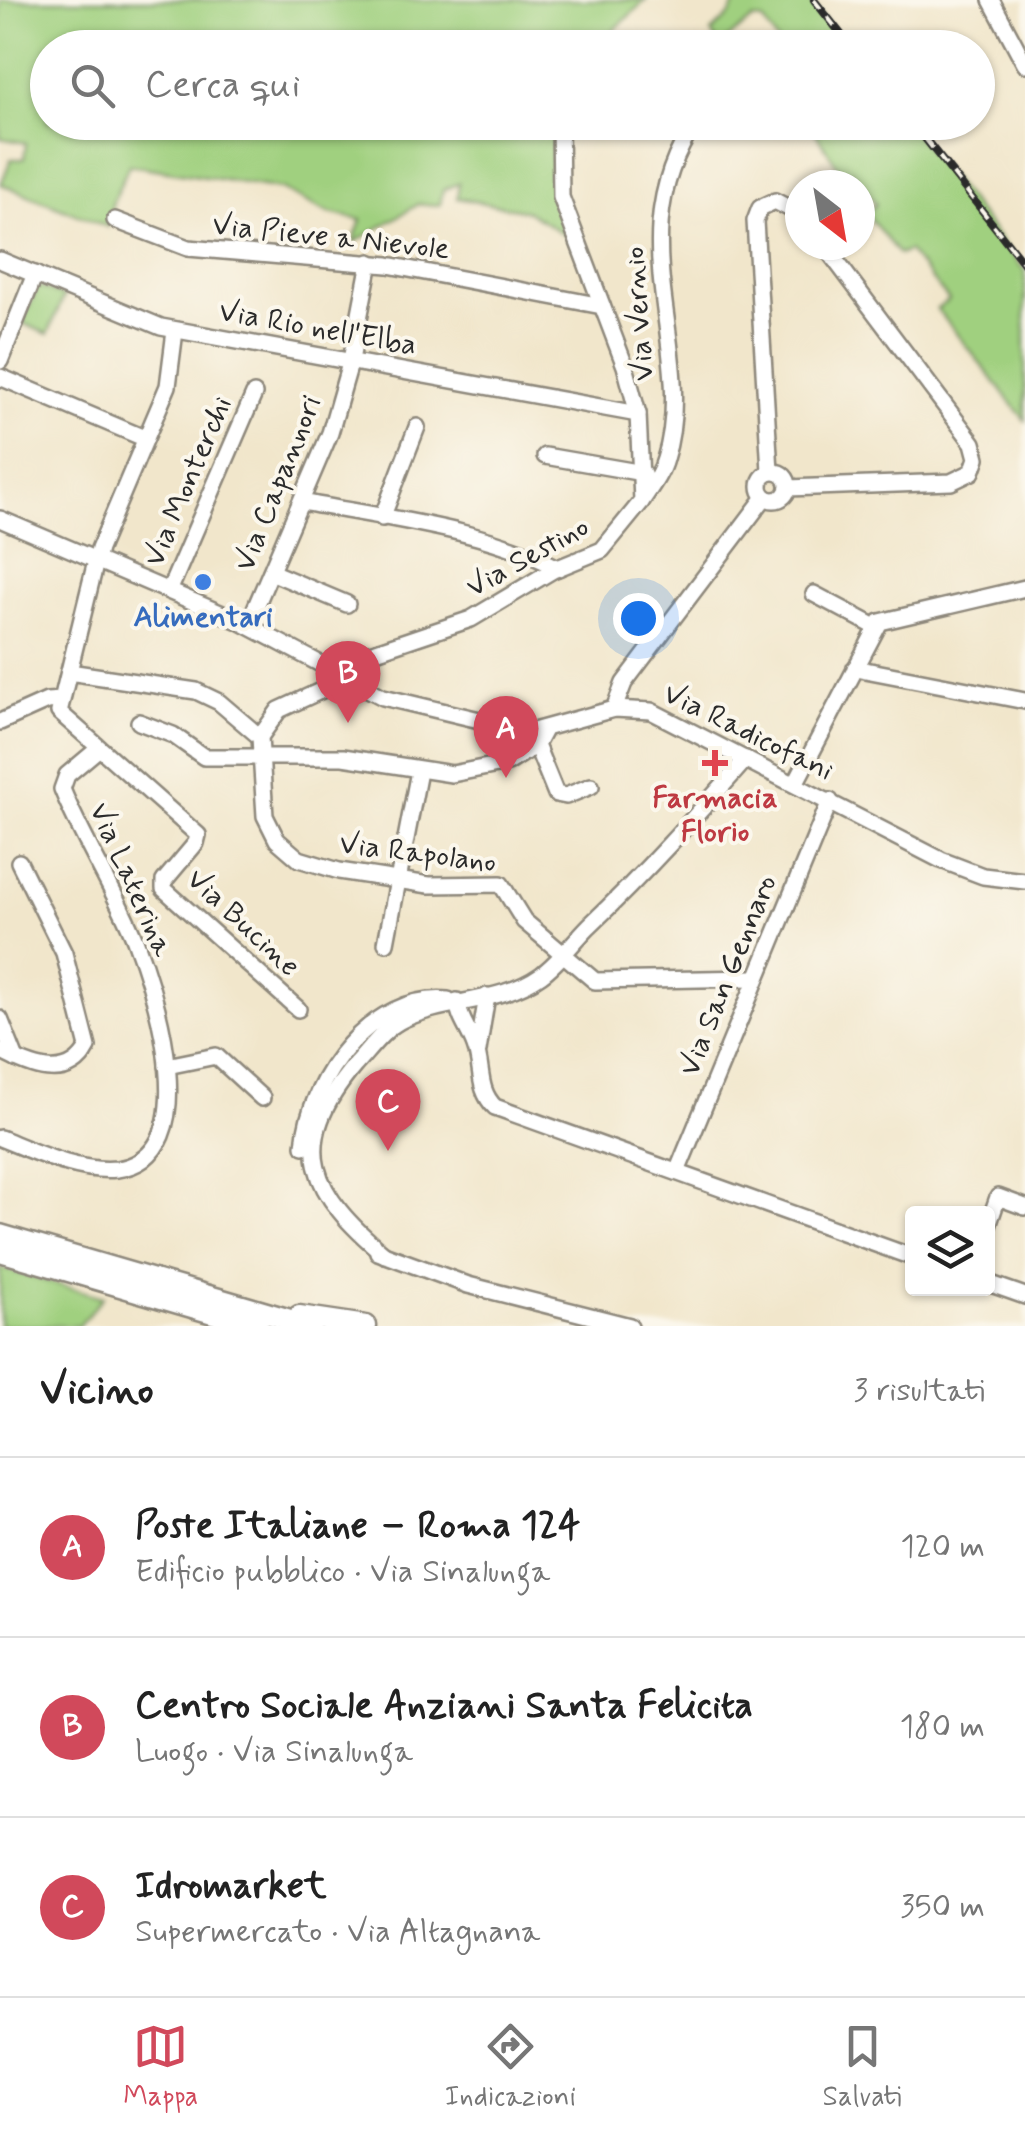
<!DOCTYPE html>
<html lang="it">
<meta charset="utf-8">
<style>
body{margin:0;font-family:Mynerve,sans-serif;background:#f2f2f2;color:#222}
.controls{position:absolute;right:30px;bottom:30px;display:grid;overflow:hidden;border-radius:10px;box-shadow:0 2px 8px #0004}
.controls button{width:90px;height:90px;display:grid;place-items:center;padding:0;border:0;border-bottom:2px solid #e0e0e0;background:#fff;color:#222;font:50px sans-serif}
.compass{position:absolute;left:785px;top:170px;width:90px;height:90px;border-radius:50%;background:#fff;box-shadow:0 2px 8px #0004;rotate:149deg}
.you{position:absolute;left:638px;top:618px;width:35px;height:35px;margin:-25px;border:8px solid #fff;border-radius:50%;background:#1a73e8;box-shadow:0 0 0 15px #1a73e833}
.badge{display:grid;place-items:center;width:65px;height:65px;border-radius:50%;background:#d1495b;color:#fff;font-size:32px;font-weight:700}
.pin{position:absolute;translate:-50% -82px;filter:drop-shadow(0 2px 5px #0008)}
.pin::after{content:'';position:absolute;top:52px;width:35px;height:30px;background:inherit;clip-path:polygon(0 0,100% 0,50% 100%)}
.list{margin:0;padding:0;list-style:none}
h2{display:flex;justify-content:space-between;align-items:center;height:130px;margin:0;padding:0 40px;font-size:42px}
h2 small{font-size:32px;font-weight:400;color:#767676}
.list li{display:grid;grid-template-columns:65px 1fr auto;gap:30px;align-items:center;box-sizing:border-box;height:180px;padding:0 40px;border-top:2px solid #e0e0e0}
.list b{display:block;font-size:38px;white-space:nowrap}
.list p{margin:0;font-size:32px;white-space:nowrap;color:#767676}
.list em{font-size:32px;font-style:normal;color:#767676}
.icon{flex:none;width:55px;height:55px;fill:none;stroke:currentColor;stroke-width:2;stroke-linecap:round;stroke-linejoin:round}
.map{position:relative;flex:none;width:1025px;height:1326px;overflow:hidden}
.search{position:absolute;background:#fff;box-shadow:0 2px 8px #0004;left:30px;right:30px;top:30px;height:110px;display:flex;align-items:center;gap:25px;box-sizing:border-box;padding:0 35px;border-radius:55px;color:#767676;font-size:38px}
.sheet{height:670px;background:#fff}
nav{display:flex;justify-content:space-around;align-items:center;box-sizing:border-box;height:140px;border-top:2px solid #e0e0e0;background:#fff;font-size:28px;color:#767676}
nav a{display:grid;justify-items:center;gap:5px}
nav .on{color:#d1495b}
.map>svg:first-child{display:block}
.green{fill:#a0d07f;stroke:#667e55;stroke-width:2.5}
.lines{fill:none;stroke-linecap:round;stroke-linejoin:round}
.minor-casing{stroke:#8e887b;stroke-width:20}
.major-casing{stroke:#8e887b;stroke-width:25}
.minor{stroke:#fff;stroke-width:15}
.major{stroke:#fff;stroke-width:20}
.rail-casing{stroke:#2b2b2b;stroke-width:8}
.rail{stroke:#fbf7ec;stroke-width:4;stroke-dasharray:11;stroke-linecap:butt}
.shop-dot{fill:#3f7fe0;stroke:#fbf7ec;stroke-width:4}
.health-dot{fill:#e0444e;stroke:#fbf7ec;stroke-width:4}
.labels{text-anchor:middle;stroke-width:8;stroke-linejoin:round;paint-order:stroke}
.street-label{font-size:30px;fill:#2b2b2b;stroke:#fbf7ec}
.shop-label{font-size:30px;font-weight:bold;fill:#366cbe;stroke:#fbf7ec}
.health-label{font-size:30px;font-weight:bold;fill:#be3a42;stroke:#fbf7ec}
</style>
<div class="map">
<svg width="1025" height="1326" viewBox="0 0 1025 1326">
<rect width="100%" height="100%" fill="#fbf7ec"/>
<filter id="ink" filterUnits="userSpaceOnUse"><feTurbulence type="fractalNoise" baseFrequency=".01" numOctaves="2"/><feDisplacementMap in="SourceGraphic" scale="20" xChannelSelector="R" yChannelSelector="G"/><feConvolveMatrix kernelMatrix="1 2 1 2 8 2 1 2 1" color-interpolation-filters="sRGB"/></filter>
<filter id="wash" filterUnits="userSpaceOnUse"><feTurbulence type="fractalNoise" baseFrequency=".0048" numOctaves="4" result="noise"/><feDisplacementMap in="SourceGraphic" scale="40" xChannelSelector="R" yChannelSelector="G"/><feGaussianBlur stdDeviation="2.25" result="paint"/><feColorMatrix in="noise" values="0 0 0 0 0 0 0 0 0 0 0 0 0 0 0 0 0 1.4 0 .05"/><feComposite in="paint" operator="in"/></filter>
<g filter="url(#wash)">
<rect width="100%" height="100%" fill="#f1e6cb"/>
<g class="green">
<polygon points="0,0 646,0 596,47 48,48 48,122 553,123 551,189 568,237 527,211 457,198 459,183 443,190 440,205 419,204 353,243 361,220 329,213 281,189 129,165 113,201 108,227 1,184 11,159 24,159 26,143 0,138"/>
<polygon points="737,0 809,0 847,47 781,47 763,20 753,19 720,45 711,33 730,15"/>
<polygon points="809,123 907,123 1025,271 1025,420 937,309 949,300 908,251 899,255 866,213 876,204 851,171 843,175"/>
<polygon points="38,286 64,296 48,334 22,323"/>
<polygon points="0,1268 103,1297 79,1326 0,1326"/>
</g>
</g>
<g filter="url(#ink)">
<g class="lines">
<g class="minor-casing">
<g id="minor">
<polyline points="991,0 1025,64"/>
<polyline points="605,48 612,41"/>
<polyline points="560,122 561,197 625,366 638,414 642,501 602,550 553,570 471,619 364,655 344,680 279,710 260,737 265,816 277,840 299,859 339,871 429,885 501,884 524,921 595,981 754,978"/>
<polyline points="115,220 188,248 388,265 602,306"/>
<polyline points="0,260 161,327 638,414"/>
<polyline points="175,331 168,386 99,549 59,712 198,835 196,843 164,881 164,889 298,1009"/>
<polyline points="0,361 35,274"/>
<polyline points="0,377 144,438"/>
<polyline points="545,456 643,473"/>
<polyline points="770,471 755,221 760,208 775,201 800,214"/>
<circle cx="774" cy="486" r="14"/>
<polyline points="788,488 951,482 972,472 977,458 973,443 824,245"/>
<path d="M643,499C651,487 661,474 665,459C699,352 615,237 696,122"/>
<path d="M302,502C383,518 486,529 558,568"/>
<polyline points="382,518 417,427"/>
<polyline points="0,519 241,622 383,697 530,732 614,709 651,711 941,860 983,876 1025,881"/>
<polyline points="271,572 347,604"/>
<polyline points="170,589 254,394"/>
<polyline points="814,594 876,627"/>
<polyline points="248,625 330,433 351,360 370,262"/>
<polyline points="855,668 1025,701"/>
<polyline points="69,672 196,691 219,702 260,737"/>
<polyline points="614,709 624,683 765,497"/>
<polyline points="0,722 47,701 62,700"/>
<polyline points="139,722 173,735 204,757 343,757 452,774 508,763 536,745 543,732"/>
<polyline points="536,745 556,794 566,796 591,786"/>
<polyline points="795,784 880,622 1025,588"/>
<polyline points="386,943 419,771"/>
<path d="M457,1001C459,1019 469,1029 475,1046C483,1067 477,1090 495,1107L912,1257"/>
<polyline points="0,1019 16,1059"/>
<path d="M0,1051C28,1066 68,1085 88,1047L64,953L19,862"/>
<polyline points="478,1051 487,996"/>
<polyline points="167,1066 216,1056 262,1098"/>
<path d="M0,1138C35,1152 79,1173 117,1169C208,1157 155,993 135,940C114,888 83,841 62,789L67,775L98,749"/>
<path d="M304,1146C309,1077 373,993 448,1000"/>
<polyline points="677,1172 830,801"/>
<polyline points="988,1226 998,1197 1025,1207"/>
<polyline points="378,1252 468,1285 630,1326"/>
<path d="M385,1255C312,1194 286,1146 355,1065C370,1049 384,1028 404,1019C448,999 502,1003 541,975C560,961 573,942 589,926C645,873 695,817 746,759"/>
<polyline points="988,1283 1025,1296"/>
</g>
</g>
<g class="major-casing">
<g id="major">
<polyline points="0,1235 311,1326"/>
<polyline points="0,1251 257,1326"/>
<polyline points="299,1316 366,1326"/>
</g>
</g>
<use href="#minor" class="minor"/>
<use href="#major" class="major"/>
<g class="rail-casing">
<g id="rail">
<polyline points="814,0 852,48"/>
<polyline points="912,122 1025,265"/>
</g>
</g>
<use href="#rail" class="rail"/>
</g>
</g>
<circle class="shop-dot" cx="203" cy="582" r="10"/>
<path class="health-dot" d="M710 748h10v10h10v10h-10v10h-10v-10h-10v-10h10z"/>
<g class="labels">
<g class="street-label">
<text transform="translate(331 236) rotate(6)" y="10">Via Pieve a Nievole</text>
<text transform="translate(638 314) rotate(-94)" y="10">Via Vernio</text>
<text transform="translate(318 327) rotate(10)" y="10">Via Rio nell'Elba</text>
<text transform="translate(187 481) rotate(-67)" y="10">Via Monterchi</text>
<text transform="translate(277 483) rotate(-68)" y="10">Via Capannori</text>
<text transform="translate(527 556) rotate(-29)" y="10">Via Sestino</text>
<text transform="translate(749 731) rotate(26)" y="10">Via Radicofani</text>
<text transform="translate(418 852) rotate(7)" y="10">Via Rapolano</text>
<text transform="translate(132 879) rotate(66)" y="10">Via Laterina</text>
<text transform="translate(244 922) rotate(43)" y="10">Via Bucine</text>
<text transform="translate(727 975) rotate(-68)" y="10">Via San Gennaro</text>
</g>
<g class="shop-label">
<text x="203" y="626">Alimentari</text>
</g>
<g class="health-label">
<text x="715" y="807">Farmacia<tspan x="715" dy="34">Florio</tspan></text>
</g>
</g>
</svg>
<div class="controls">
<button><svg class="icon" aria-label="layers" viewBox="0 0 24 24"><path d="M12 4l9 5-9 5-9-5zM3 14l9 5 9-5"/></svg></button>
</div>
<svg class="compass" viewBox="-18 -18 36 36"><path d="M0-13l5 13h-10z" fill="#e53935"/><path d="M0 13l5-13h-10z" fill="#767676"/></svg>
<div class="you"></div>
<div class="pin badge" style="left:506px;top:778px">A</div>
<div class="pin badge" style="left:348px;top:723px">B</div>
<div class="pin badge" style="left:388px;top:1151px">C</div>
<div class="search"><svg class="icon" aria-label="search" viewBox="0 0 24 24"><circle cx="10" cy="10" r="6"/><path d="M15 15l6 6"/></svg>Cerca qui</div>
</div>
<section class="sheet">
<h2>Vicino<small>3 risultati</small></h2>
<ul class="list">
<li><span class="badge">A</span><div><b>Poste Italiane – Roma 124</b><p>Edificio pubblico · Via Sinalunga</p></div><em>120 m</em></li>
<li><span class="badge">B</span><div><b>Centro Sociale Anziani Santa Felicita</b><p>Luogo · Via Sinalunga</p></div><em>180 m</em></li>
<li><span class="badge">C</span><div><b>Idromarket</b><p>Supermercato · Via Altagnana</p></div><em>350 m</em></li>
</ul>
</section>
<nav>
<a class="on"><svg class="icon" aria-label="map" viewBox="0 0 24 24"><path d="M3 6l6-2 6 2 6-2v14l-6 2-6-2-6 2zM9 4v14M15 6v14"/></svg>Mappa</a>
<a><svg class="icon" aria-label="directions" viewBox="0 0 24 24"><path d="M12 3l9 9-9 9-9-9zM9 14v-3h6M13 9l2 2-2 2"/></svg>Indicazioni</a>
<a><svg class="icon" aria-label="saved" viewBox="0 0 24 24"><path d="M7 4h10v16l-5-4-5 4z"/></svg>Salvati</a>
</nav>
